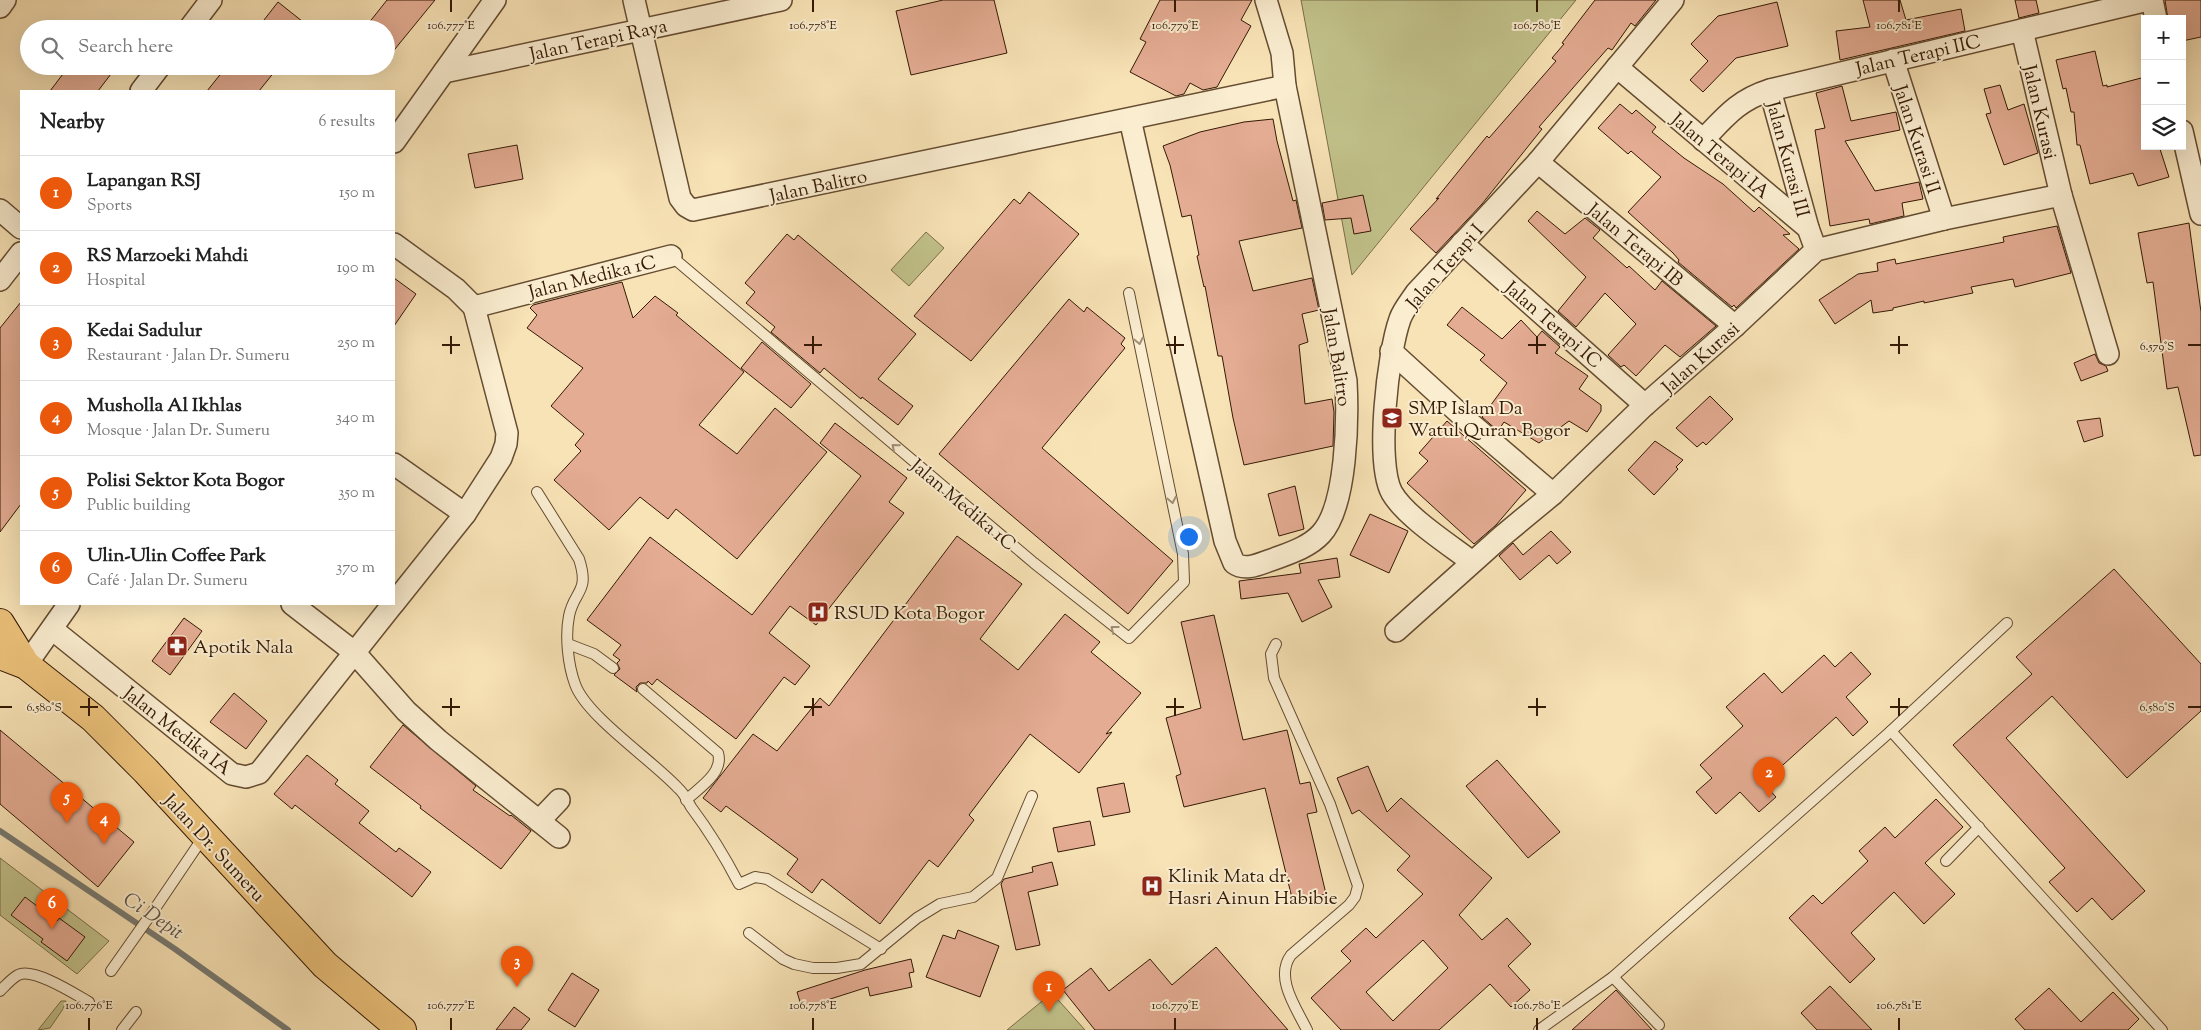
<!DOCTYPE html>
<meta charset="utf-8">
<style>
body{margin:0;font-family:"Sorts Mill Goudy",serif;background:#f6f6f6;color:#222}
.controls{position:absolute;right:15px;top:15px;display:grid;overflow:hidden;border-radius:0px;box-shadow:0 5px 20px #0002}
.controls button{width:45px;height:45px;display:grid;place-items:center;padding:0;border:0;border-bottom:1px solid #e0e0e0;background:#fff;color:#222;font:25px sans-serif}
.you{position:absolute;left:1188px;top:536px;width:18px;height:18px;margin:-12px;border:4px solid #fff;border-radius:50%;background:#1a73e8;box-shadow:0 0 0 8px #1a73e833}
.badge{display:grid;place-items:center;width:32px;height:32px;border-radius:50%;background:#ea580c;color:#fff;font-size:16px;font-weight:700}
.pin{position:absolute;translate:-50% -41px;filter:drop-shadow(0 1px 2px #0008)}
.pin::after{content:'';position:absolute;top:26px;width:18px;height:15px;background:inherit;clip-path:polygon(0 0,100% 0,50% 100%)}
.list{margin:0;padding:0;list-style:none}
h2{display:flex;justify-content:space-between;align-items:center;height:65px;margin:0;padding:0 20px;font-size:21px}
h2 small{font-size:16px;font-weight:400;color:#767676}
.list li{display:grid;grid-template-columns:32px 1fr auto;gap:15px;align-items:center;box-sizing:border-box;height:75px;padding:0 20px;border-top:1px solid #e0e0e0}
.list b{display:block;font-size:19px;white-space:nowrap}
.list p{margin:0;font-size:16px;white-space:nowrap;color:#767676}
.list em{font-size:16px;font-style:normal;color:#767676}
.icon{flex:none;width:28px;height:28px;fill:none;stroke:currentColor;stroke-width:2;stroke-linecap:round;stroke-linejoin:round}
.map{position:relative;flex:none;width:2201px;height:1030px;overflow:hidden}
.search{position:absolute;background:#fff;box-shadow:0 5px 20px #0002;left:20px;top:20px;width:375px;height:55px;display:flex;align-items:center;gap:12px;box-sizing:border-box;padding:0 18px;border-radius:28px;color:#767676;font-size:19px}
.panel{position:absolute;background:#fff;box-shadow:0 5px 20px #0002;left:20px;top:90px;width:375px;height:515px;border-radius:0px}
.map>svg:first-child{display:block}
.green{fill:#c2c28b;stroke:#7b6e48}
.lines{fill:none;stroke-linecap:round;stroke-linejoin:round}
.stream{stroke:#777a72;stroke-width:6}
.building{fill:#e4ac93;stroke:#341905;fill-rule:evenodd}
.service-casing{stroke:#654c31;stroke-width:12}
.minor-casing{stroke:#654c31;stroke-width:24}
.primary-casing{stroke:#341905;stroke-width:30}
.service{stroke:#faedd0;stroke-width:10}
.minor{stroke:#faedd0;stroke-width:21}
.primary{stroke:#ecc27b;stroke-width:28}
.oneway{stroke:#a18e75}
.ticks{fill:none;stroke:#341905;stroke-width:2}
.labels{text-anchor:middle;stroke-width:4;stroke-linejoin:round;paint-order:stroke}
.street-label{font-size:19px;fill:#341905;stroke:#faedd0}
.poi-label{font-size:19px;fill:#341905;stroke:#faedd0;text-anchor:start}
.water-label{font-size:20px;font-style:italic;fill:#5b5244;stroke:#faedd0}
.ticks-label{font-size:12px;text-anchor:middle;fill:#341905;stroke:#faedd0;stroke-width:4;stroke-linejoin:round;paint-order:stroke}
</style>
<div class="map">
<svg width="2201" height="1030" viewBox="0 0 2201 1030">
<rect width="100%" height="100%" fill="#f8e3b6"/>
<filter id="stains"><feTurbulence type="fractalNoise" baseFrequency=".004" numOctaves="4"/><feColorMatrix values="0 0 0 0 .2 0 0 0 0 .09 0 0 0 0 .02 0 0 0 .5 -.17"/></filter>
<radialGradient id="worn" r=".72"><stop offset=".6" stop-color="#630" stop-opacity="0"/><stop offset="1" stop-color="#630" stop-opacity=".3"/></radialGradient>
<g class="green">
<polygon points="1301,0 1576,0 1352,275"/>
<polygon points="926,232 944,248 909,286 891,270"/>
<polygon points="0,858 109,941 77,974 0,915"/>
<polygon points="1052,993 1085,1030 1007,1030"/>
<polygon points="61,1001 66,1001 63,1009 50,1028 38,1030"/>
</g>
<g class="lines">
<polyline class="stream" points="0,831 175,949 288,1030"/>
</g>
<g class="building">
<polygon points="387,0 435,0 386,60 386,29 364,29"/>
<polygon points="943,0 994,0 1007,53 911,75 896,11"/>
<polygon points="1160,0 1252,0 1241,20 1251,26 1217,87 1203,90 1190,83 1184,94 1176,96 1130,72 1146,42 1140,39"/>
<polygon points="1595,0 1656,0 1635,26 1631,23 1612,50 1608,48 1579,81 1539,127 1542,129 1482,204 1436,253 1410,229 1439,198 1436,199 1487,136 1489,138 1556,61 1552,58 1564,44 1562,43"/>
<polygon points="1863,0 1900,0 1906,20 1961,9 1965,31 1840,60 1836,31 1870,27"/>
<polygon points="2015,0 2036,0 2039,13 2019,18"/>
<polygon points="2165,0 2201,0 2201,37 2182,41 2182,19 2168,19"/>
<polygon points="278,2 312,29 257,29"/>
<polygon points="1777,2 1788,46 1736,58 1703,92 1690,80 1708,61 1691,44 1718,16"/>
<polygon points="2095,51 2103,86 2107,85 2107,87 2145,77 2145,146 2159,146 2169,177 2138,186 2133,173 2090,184 2080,145 2077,145 2074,112 2071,112 2066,88 2063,89 2056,60"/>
<polygon points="69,66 117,66 98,91 50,91"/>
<polygon points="227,66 279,66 259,91 207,91"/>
<polygon points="2000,85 2008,110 2024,104 2038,153 2004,165 1986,114 1991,113 1984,89"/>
<polygon points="1842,86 1851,121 1896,112 1900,130 1845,141 1875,191 1919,182 1923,199 1902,203 1904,216 1870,224 1869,219 1830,226 1815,130 1825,128 1816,93"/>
<polygon points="1620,104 1632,114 1636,110 1656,127 1652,132 1684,158 1723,184 1754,212 1759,207 1790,234 1783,235 1799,249 1736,308 1734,305 1732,307 1678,262 1679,260 1673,253 1628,212 1661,177 1631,151 1628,154 1598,128"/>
<polygon points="1273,119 1277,141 1293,201 1296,200 1302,228 1239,241 1253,291 1312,278 1319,310 1302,314 1308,342 1299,345 1305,404 1332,399 1334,412 1333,446 1244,465 1233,418 1222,356 1218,356 1205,286 1204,287 1197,256 1199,255 1191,215 1182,217 1170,165 1163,146 1200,132 1244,122"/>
<polygon points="517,145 523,179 475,188 468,154"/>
<polygon points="1029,192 1079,234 971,361 914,316 1014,199 1020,204"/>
<polygon points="1363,195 1371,231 1354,234 1351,218 1325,220 1322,203"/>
<polygon points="1537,211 1565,234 1585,218 1600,230 1593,238 1627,268 1629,266 1655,290 1662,281 1716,326 1680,357 1665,345 1636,376 1624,365 1621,367 1608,355 1636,324 1605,293 1576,327 1558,311 1586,277 1528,221"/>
<polygon points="2189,223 2201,312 2201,455 2194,456 2178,387 2167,389 2153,282 2147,283 2138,233"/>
<polygon points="2057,226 2071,273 2015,287 2013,279 1971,287 1973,293 1924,303 1924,301 1893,308 1893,310 1873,313 1871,300 1835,324 1819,300 1858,274 1878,271 1877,263 1895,259 1896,264 2004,242 2003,237"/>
<polygon points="787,234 794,240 798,235 916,334 878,379 913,406 898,425 862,397 861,399 824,368 820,373 771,332 775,327 746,303 755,292 745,283"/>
<polygon points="394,278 416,294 394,326"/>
<polygon points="622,282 633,318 655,296 678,313 676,315 744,372 699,425 737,454 775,408 827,452 737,559 676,509 668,519 640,497 609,530 554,480 581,451 575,445 584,434 551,406 583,368 527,328 537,315 530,308 533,305"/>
<polygon points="1069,299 1084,312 1087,307 1125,338 1121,344 1125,348 1042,448 1173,561 1128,614 939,454"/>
<polygon points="21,302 21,504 0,532 0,328"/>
<polygon points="1462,307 1502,339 1521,320 1537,337 1542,331 1560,347 1555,353 1588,376 1579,389 1601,405 1601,411 1587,432 1569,421 1539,443 1504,422 1498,431 1482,417 1507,383 1480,360 1485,355 1447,325"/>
<polygon points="762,342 811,384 791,408 741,368"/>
<polygon points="2095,354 2099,363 2106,366 2108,371 2081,381 2074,363"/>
<polygon points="1710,396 1733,419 1706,445 1703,442 1697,447 1676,428"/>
<polygon points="2100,418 2103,436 2084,442 2077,421"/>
<polygon points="1447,421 1526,490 1496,525 1474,544 1407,483 1428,461 1419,453"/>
<polygon points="835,423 907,478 889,502 904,513 816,625 790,606 769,633 810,666 795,685 784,677 736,739 657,679 652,685 648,681 647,683 640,683 636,687 637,692 614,675 620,669 617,663 620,660 613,655 621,645 587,620 650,537 752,615 861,476 820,443"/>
<polygon points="1655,441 1683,460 1676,467 1678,469 1654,495 1628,470"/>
<polygon points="1295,486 1304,529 1279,536 1268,494"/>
<polygon points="1370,514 1408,531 1389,573 1350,555"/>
<polygon points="1551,531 1571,552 1557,564 1549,555 1520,580 1499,556 1513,543 1523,555"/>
<polygon points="957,536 1022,584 980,639 1018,670 1065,614 1100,642 1091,652 1141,693 1106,734 1112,732 1079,773 1030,734 969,815 974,820 938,867 929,860 880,924 822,879 812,893 787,874 798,859 726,806 721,812 703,798 753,734 777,751 820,698 829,706"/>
<polygon points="1337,558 1340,577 1318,580 1332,607 1302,622 1288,593 1241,599 1239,581 1301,573 1299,564"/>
<polygon points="2114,569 2201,664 2201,711 2127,778 2052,696 2006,738 2145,891 2112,920 2092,898 2077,912 2049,882 2065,868 1953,745 2032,674 2016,657"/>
<polygon points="1214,615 1243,740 1287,730 1300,784 1310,782 1317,812 1307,814 1326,894 1293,902 1265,788 1184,807 1176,776 1181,774 1166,718 1201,708 1181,622"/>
<polygon points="184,618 202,631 170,675 152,661"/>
<polygon points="1851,652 1871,674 1846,697 1868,722 1853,736 1836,717 1763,783 1776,797 1759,812 1740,792 1716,814 1696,792 1712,778 1700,765 1743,726 1726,707 1764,673 1782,693 1824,655 1835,667"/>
<polygon points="234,693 267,721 246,749 210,722"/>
<polygon points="403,725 476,786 473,790 510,816 511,815 531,831 501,869 420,808 421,806 370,767"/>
<polygon points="0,730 134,842 98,887 0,804"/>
<polygon points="307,755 338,780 335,784 369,811 359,823 396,852 399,848 431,872 412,897 295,805 292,809 274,794"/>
<polygon points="1497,760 1560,832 1528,858 1466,786"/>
<path d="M1368,766L1387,812L1401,798L1492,878L1459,915L1482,940L1507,918L1531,944L1508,966L1530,990L1511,1007L1490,984L1439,1030H1341L1311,998L1351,961L1341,951L1366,928L1376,938L1423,894L1397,870L1410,856L1359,810L1352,814L1337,778ZM1423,940L1448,968L1393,1021L1366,992Z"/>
<polygon points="1124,783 1130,812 1103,817 1097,788"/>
<polygon points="1936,799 1963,827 1925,863 1955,894 1924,924 1894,892 1851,933 1875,959 1850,983 1789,918 1813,895 1822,904 1868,861 1859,851 1885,827 1895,838"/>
<polygon points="1090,821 1095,845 1058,852 1053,828"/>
<polygon points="1052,862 1058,885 1028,892 1040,945 1016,950 1001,884 1004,879 1033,872 1032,867"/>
<polygon points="25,897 57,921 59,918 85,937 67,961 41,942 43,939 11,915"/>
<polygon points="958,930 999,946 980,997 926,977 943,935 955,939"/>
<polygon points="1216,947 1288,1030 1095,1030 1063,990 1091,968 1109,991 1150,959 1172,985"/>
<polygon points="911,959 914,972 909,973 912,987 870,996 868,987 802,1008 797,992 865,970"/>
<polygon points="572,973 599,990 575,1027 548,1010"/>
<polygon points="1830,986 1872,1030 1817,1030 1801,1013"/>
<polygon points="2049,988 2081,1022 2113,992 2139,1019 2128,1030 2025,1030 2015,1019"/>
<polygon points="1616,990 1652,1030 1572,1030"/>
<polygon points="514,1007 530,1019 521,1030 496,1030"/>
</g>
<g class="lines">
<g class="service-casing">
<g id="service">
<polyline points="671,256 1034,563 1129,638 1184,582 1183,554 1129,293"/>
<path d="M537,492L579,559C590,593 574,590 569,616C565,636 568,665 575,684C586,716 652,760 678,788C684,793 687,800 691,807C709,831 725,857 739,884L755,877L767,879L881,949"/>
<polyline points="568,644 594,654 613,668"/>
<path d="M1276,644L1271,654L1274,678L1330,804L1358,886L1355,897L1349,905L1291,955C1274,978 1297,1009 1307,1030"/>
<path d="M643,689L718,753C724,773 699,788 686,800"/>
<polyline points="1891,731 2162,1030"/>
<polyline points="1946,861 1979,827"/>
<polyline points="749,933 783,959 794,964 813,968 837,968 861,964 917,918 940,904 973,897 997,878 1032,796"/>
<polyline points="111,971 156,907 204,836"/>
<polyline points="1613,977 1659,1025"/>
<path d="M0,991C5,986 11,979 18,975C33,967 75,994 89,1002"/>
<polyline points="122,1030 136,1012"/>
<polyline points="1539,1030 1613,977 1891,731 2007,623"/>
</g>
</g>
<g class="minor-casing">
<g id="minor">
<polyline points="634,0 680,198 686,206 693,210 1285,86"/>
<polyline points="2152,0 2156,19"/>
<polyline points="0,7 5,0"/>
<polyline points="189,29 211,0"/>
<polyline points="1893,60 1944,219"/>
<polyline points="1617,67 1808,228 1816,250"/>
<polyline points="444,72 781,0"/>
<polyline points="1770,90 1808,228"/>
<polyline points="141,91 160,66"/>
<path d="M1130,119L1225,541L1234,563C1246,572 1261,563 1274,559C1290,553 1309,547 1321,534C1347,506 1348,419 1346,381L1285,86L1282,53L1266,0"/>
<polyline points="2182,131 2201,214"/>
<path d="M1703,140C1725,117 1738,100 1770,90L2148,0"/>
<polyline points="394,142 495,0"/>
<polyline points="1538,162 1735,326"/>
<polyline points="2061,195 2108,354"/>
<polyline points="0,210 21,228"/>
<polyline points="1462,243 1645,405"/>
<polyline points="394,244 456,289 474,307"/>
<polyline points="0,280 21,253"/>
<polyline points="474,307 671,256"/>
<polyline points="1391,351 1470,423 1553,494"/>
<polyline points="394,464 465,514"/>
<path d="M1472,562C1450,545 1406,517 1392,493C1375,463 1388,352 1400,319C1403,310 1410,302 1416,293L1538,162L1673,0"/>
<polyline points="394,603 465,514 501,458 506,444 507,433 474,307"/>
<polyline points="292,604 354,652 406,711 438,740 559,837"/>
<polyline points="52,629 232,774 246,777 259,773 393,604"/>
<polyline points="1396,631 1501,537 1553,494 1645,405 1735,326 1816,250 1944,219 2061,195 2022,30"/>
<polyline points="26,665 69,604"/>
<polyline points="539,821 559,800"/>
</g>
</g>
<g class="primary-casing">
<g id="primary">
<polyline points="0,623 26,665"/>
<polyline points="0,655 26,665 93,718 146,771 325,965 402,1030"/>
</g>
</g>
<use href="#service" class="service"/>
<use href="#minor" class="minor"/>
<use href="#primary" class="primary"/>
</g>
<defs><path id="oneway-chevron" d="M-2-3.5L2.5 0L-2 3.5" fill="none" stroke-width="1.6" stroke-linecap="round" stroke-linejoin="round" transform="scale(1.25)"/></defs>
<g class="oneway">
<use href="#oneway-chevron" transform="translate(1139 341) rotate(78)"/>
<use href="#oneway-chevron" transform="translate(895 447) rotate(-140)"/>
<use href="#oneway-chevron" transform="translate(1172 500) rotate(78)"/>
<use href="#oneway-chevron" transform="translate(1114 629) rotate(-142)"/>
</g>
<path class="ticks" d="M451,0V12M813,0V12M1175,0V12M1537,0V12M1899,0V12M451,336V354M813,336V354M1175,336V354M1537,336V354M1899,336V354M442,345H460M804,345H822M1166,345H1184M1528,345H1546M1890,345H1908M2188,345H2201M89,698V716M451,698V716M813,698V716M1175,698V716M1537,698V716M1899,698V716M0,707H12M80,707H98M442,707H460M804,707H822M1166,707H1184M1528,707H1546M1890,707H1908M2188,707H2201M89,1018V1030M451,1018V1030M813,1018V1030M1175,1018V1030M1537,1018V1030M1899,1018V1030"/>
<defs>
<g id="school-square" transform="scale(1.125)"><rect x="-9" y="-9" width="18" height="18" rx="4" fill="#8f2418" stroke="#faedd0"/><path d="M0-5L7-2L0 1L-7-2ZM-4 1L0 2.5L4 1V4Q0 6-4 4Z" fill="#fff"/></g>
<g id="hospital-square" transform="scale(1.125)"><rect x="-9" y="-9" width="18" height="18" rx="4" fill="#8f2418" stroke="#faedd0"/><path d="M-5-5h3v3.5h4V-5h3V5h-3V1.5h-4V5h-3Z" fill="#fff"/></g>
<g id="pharmacy-square" transform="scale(1.125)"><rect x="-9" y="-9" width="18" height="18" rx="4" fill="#8f2418" stroke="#faedd0"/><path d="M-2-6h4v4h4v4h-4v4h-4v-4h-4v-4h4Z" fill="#fff"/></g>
</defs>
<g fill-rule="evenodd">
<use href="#school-square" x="1392" y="418"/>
<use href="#hospital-square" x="818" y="612"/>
<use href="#pharmacy-square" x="177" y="646"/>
<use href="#hospital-square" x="1152" y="886"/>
</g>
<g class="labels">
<g class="street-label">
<text transform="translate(598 39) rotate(-12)" y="7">Jalan Terapi Raya</text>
<text transform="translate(1918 54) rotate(-13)" y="7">Jalan Terapi IIC</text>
<text transform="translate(2041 112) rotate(77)" y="7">Jalan Kurasi</text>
<text transform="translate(1918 139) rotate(72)" y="7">Jalan Kurasi II</text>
<text transform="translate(1721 155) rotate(40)" y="7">Jalan Terapi IA</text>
<text transform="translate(1789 159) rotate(75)" y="7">Jalan Kurasi III</text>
<text transform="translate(818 185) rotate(-12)" y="7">Jalan Balitro</text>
<text transform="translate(1636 244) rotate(40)" y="7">Jalan Terapi IB</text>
<text transform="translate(1444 266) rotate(-49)" y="7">Jalan Terapi I</text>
<text transform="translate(592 276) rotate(-14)" y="7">Jalan Medika 1C</text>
<text transform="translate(1554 324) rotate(41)" y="7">Jalan Terapi IC</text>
<text transform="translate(1338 357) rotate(81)" y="7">Jalan Balitro</text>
<text transform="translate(1700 357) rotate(-42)" y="7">Jalan Kurasi</text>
<text transform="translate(964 504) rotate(40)" y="7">Jalan Medika 1C</text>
<text transform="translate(178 730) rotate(38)" y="7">Jalan Medika IA</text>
<text transform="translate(215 847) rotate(47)" y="7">Jalan Dr. Sumeru</text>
</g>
<g class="poi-label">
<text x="1408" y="414">SMP Islam Da<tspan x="1408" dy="22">Watul Quran Bogor</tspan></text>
<text x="834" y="619">RSUD Kota Bogor</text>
<text x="193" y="653">Apotik Nala</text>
<text x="1168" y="882">Klinik Mata dr.<tspan x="1168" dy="22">Hasri Ainun Habibie</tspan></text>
</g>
<g class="water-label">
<text transform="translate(154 915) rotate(34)" y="7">Ci Depit</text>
</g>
</g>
<g class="ticks-label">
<text x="451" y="29">106.777°E</text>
<text x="813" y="29">106.778°E</text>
<text x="1175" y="29">106.779°E</text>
<text x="1537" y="29">106.780°E</text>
<text x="1899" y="29">106.781°E</text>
<text x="2157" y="350">6.579°S</text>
<text x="44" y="711">6.580°S</text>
<text x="2157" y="711">6.580°S</text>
<text x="89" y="1009">106.776°E</text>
<text x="451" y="1009">106.777°E</text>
<text x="813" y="1009">106.778°E</text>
<text x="1175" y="1009">106.779°E</text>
<text x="1537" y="1009">106.780°E</text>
<text x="1899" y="1009">106.781°E</text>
</g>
<rect width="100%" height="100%" filter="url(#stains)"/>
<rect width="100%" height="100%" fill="url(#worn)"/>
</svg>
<div class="controls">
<button>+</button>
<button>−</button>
<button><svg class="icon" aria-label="layers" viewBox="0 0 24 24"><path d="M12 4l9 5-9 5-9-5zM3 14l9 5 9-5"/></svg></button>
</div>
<div class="you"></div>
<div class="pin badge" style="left:1049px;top:1012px">1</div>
<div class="pin badge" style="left:1769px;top:798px">2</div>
<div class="pin badge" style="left:517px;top:987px">3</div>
<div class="pin badge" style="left:104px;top:844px">4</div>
<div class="pin badge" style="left:67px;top:823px">5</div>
<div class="pin badge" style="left:52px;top:929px">6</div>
<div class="search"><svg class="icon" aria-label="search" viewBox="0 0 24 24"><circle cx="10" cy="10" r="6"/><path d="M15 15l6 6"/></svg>Search here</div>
<section class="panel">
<h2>Nearby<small>6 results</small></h2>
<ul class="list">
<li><span class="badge">1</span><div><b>Lapangan RSJ</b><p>Sports</p></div><em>150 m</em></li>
<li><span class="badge">2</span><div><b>RS Marzoeki Mahdi</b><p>Hospital</p></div><em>190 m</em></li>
<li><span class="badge">3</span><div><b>Kedai Sadulur</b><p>Restaurant · Jalan Dr. Sumeru</p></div><em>250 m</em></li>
<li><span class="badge">4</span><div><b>Musholla Al Ikhlas</b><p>Mosque · Jalan Dr. Sumeru</p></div><em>340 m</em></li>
<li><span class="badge">5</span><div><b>Polisi Sektor Kota Bogor</b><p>Public building</p></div><em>350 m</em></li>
<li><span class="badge">6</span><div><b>Ulin-Ulin Coffee Park</b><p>Café · Jalan Dr. Sumeru</p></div><em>370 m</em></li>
</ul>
</section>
</div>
